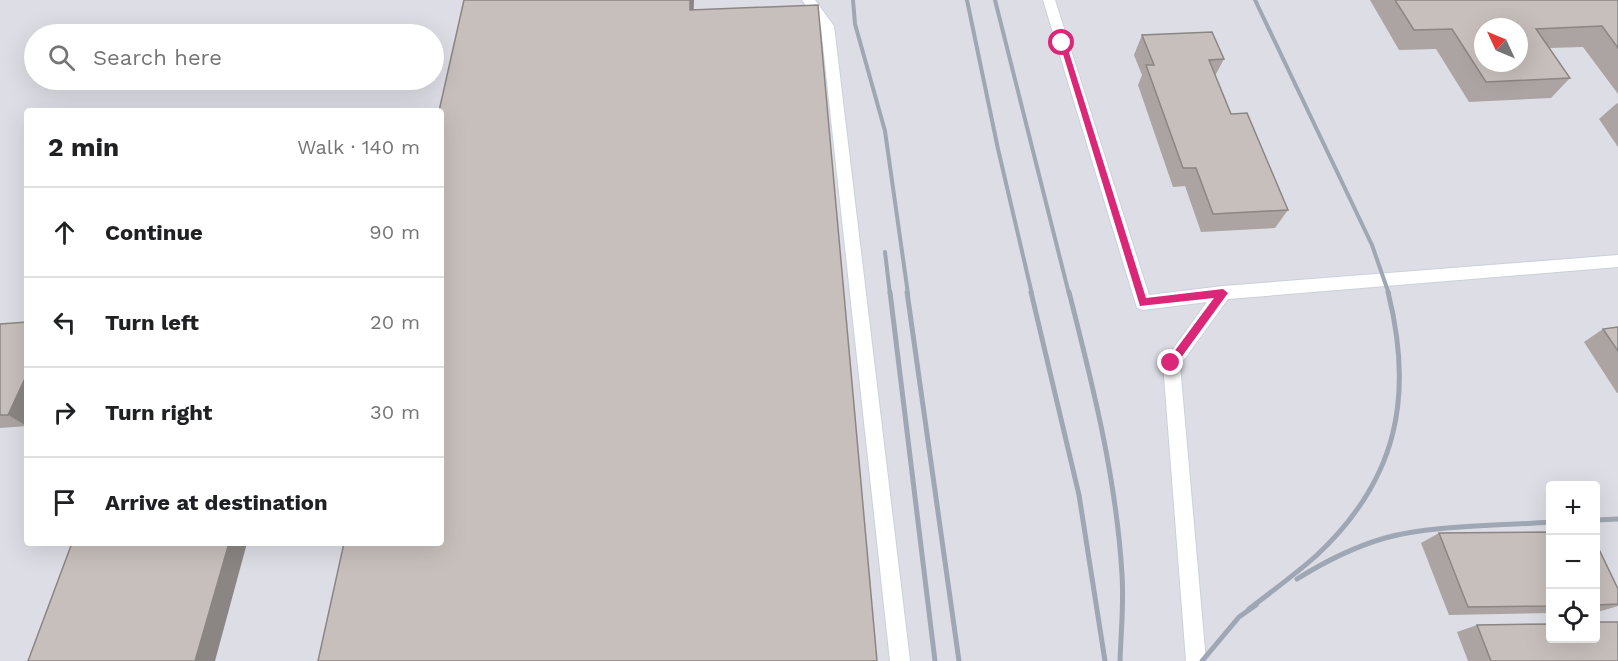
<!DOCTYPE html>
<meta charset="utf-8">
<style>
body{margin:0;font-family:"Work Sans",sans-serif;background:#f2f2f2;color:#202124}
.controls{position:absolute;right:18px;bottom:18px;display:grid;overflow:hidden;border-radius:6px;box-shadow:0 6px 24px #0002}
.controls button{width:54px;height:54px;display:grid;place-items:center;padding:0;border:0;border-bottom:2px solid #e0e0e0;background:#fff;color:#202124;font:30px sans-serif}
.compass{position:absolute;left:1474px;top:18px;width:54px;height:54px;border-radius:50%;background:#fff;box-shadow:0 6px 24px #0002;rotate:314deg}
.stop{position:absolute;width:18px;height:18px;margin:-14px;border:4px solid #db2777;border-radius:50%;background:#fff}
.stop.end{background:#db2777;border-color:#fff;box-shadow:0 2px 6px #0008}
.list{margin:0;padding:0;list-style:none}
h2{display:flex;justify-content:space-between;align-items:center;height:78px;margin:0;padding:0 24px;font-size:26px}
h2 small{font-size:20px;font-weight:400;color:#757577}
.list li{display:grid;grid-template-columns:39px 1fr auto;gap:18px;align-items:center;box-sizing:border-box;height:90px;padding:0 24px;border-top:2px solid #e0e0e0}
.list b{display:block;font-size:22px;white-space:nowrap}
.list em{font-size:20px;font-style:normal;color:#757577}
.icon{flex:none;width:33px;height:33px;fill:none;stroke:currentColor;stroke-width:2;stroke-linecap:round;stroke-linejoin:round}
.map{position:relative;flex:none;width:1618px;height:661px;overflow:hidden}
.search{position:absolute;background:#fff;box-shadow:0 6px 24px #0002;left:24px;top:24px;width:420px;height:66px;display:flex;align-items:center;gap:15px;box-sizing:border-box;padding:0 21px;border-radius:33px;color:#757577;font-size:22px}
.panel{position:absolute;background:#fff;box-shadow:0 6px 24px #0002;left:24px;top:108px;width:420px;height:438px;border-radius:6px}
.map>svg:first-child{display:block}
.industrial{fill:#dddde5;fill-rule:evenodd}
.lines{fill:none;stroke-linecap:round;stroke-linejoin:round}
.service-casing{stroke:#cad1dc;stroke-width:2}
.service{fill:#fff;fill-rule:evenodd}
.rail-far1{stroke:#9fa7b4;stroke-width:4}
.rail{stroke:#9fa7b4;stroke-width:5}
.wall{fill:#aba4a2}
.shaded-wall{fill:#8b8684}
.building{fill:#c7bfbc;stroke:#8b8684;stroke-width:1.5;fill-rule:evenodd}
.route{fill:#db2777}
</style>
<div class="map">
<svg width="1618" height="661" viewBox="0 0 1618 661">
<rect width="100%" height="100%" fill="#ece2dc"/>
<path class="industrial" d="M0,0H1618V661H0ZM1483,27H1519V63H1483ZM34,34H434V80H34ZM27,111H441V543H27ZM1550,486H1596V638H1550Z"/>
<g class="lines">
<g class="service-casing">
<g id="service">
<polygon points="802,0 815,0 834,26 910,661 890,661 821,27"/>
<polygon points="1043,0 1055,0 1149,295 1223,286 1618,255 1618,267 1228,299 1180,365 1206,661 1186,661 1163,363 1207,302 1143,310 1137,308"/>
</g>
</g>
<use href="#service" class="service"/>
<g class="rail-far1">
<polyline points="853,0 855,24 885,131 908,294"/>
<polyline points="967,0 998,149 1032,294"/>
<polyline points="995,0 1069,294"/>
<polyline points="1255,0 1372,245 1389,294"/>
<polyline points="885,252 890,294"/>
</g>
<g class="rail">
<polyline points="890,292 935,661"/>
<polyline points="907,292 959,661"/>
<polyline points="1031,292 1079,495 1105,661"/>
<path d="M1069,292C1093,386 1116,477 1122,574C1124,603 1121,632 1120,661"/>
<polyline points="1596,520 1618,519"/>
<path d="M1297,579C1324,562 1354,547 1385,538C1431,525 1500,526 1550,522"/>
<path d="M1249,609C1272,591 1296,574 1317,555C1398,479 1414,396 1388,292"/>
<polyline points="1202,661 1239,617 1256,605"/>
</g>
</g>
<g class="wall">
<polygon points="1370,0 1618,0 1618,94 1583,47 1549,48 1570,78 1551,98 1469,102 1436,49 1399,50"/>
<polygon points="1142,35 1224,59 1215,76 1231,114 1288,210 1275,228 1201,232 1185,186 1173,187 1138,85 1142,75 1134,55"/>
<polygon points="1618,103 1618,147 1599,119 1616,104"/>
<polygon points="27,322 27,426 0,428 0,324"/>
<polygon points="1618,327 1618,393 1617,393 1584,342 1603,329"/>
<polygon points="1551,532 1551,613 1449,615 1421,543 1439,533"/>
<polygon points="1596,543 1618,589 1618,606 1601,611 1596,612"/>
<polygon points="1477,625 1618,661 1468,661 1457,632"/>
</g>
<g class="shaded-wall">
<polygon points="690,0 694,0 693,31 690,10"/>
<polygon points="27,374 27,426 8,415"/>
<polygon points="229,543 247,543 215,661 195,661"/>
</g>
<g class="building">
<polygon points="464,0 690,0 690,10 818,5 877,661 318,661 344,543 441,543 441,111 439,111"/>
<path d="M1395,0H1618V48L1602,26L1536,29L1570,78L1486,82L1452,29L1414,30ZM1483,27H1519V63H1483Z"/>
<polygon points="1212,32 1224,59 1209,60 1231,114 1247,113 1288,210 1213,214 1196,168 1183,168 1146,65 1154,65 1142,35"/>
<polygon points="27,322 27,374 8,415 0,415 0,324"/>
<polygon points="1618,327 1618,351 1603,329"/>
<polygon points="1551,532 1551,606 1468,607 1439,533"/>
<polygon points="72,543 229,543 195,661 28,661"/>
<polygon points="1596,543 1618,589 1618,604 1596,605"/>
<polygon points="1596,622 1618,622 1618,661 1491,661 1477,625 1551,624 1551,639 1596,639"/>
</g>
<polygon class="route" points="1059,41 1066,43 1146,298 1223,289 1228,293 1175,366 1168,366 1168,360 1214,298 1140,306"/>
</svg>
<div class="controls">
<button>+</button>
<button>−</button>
<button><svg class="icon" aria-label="locate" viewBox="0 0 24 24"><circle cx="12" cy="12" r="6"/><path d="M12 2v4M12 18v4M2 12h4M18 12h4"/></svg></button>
</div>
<svg class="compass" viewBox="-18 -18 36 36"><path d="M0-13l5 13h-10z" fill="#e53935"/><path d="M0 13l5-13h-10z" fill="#757577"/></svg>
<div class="stop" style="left:1062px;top:43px"></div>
<div class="stop end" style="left:1171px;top:363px"></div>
<div class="search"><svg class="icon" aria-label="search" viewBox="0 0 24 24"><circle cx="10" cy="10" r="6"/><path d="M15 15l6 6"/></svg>Search here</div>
<section class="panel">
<h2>2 min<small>Walk · 140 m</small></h2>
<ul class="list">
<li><svg class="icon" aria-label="ahead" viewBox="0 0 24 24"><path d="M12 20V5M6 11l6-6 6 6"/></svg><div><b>Continue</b></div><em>90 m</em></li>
<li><svg class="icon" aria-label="left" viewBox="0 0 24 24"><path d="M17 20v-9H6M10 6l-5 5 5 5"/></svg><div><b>Turn left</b></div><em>20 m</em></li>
<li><svg class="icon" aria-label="right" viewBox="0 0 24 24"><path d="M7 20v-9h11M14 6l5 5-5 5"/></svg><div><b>Turn right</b></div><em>30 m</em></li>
<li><svg class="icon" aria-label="arrive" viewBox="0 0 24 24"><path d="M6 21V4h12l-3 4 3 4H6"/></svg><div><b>Arrive at destination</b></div></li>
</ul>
</section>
</div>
